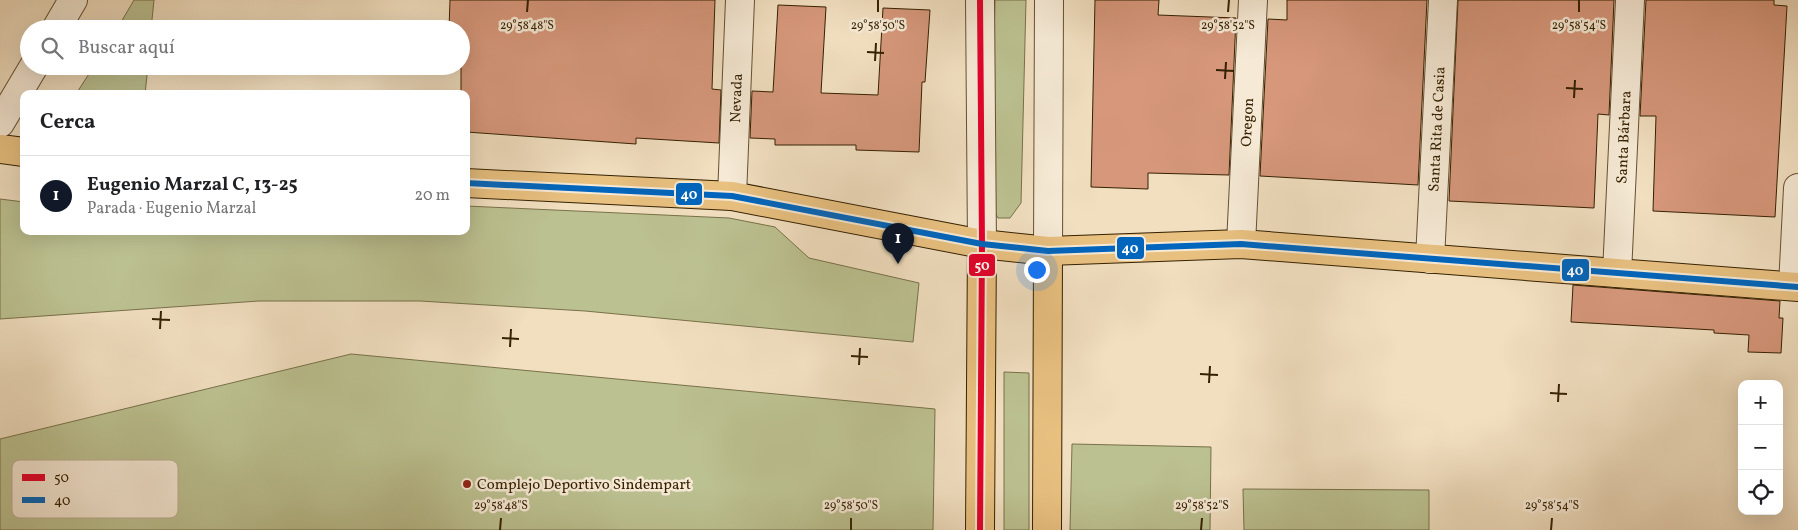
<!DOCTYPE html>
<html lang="es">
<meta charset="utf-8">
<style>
body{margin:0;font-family:Vollkorn,serif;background:#f2f2f2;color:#202124}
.controls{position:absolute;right:15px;bottom:15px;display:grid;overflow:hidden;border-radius:10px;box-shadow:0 5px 20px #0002}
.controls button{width:45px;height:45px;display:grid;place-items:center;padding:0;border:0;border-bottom:1px solid #e0e0e0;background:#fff;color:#202124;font:25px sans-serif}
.you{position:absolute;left:1036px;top:269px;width:18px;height:18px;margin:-12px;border:4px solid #fff;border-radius:50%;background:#1a73e8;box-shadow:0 0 0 8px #1a73e833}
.badge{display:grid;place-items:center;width:32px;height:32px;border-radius:50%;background:#111827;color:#fff;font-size:16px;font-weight:700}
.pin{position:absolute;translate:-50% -41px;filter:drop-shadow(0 1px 2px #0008)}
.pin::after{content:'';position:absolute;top:26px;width:18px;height:15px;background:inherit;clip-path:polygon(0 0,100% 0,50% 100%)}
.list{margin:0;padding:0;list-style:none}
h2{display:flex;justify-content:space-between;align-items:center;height:65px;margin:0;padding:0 20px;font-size:21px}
h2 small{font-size:16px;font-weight:400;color:#757577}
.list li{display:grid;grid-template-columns:32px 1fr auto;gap:15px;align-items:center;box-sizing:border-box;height:80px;padding:0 20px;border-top:1px solid #e0e0e0}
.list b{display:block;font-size:19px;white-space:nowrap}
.list p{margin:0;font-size:16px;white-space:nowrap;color:#757577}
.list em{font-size:16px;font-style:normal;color:#757577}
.icon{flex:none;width:28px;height:28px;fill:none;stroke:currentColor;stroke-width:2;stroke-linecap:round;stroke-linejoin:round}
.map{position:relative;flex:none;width:1798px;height:530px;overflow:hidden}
.search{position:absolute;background:#fff;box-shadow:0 5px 20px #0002;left:20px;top:20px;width:450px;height:55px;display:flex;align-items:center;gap:12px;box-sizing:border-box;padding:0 18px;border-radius:28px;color:#757577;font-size:19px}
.panel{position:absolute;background:#fff;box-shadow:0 5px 20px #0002;left:20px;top:90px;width:450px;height:145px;border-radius:10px}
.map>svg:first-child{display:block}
.green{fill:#bcc191;stroke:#787149}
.building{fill:#d6977b;stroke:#352101}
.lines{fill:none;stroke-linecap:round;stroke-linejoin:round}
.minor-casing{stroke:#645031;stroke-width:30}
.major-casing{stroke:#352101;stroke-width:30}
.minor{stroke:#f6ead6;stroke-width:28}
.major{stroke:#e8c080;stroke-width:28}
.bus-1-casing{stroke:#f6ead6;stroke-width:10}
.bus-2-casing{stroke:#f6ead6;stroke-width:10}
.bus-1{stroke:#e4002b;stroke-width:6}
.bus-2{stroke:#0065bd;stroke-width:6}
.ticks{fill:none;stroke:#352101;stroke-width:2}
.poi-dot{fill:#8f2418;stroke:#f6ead6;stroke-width:2}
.labels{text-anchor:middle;stroke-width:5;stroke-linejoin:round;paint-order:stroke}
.street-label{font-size:15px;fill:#352101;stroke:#f6ead6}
.poi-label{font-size:15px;fill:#352101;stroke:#f6ead6;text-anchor:start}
.key{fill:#f6ead6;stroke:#bcae96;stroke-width:1}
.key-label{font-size:14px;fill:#352101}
.ticks-label{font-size:12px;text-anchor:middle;fill:#352101;stroke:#f6ead6;stroke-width:5;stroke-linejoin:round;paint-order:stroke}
.line-badge{stroke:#f6ead6;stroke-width:2}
.badge-label{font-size:14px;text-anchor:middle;font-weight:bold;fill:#fff}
</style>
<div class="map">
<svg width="1798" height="530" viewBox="0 0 1798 530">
<rect width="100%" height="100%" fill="#f1dfc0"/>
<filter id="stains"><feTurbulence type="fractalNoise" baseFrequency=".004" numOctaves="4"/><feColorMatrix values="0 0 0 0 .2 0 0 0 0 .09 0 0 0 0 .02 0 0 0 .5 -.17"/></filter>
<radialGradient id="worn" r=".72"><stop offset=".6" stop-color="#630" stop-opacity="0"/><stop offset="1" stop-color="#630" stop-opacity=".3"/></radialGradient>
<g class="green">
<polygon points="134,0 154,0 151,29 117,29"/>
<polygon points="995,0 1026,0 1021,203 1010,218 998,218 990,205"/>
<polygon points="94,66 148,66 145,94 76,94"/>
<polygon points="0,199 24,202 24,231 466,231 466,206 729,218 775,227 809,258 919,283 913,342 585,311 420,301 259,301 0,319"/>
<polygon points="351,354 935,409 933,530 0,530 0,439"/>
<polygon points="1004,372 1029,373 1029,530 1004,530"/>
<polygon points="1072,444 1211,447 1210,530 1070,530"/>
<polygon points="1243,489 1429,490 1429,530 1244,530"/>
</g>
<g class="building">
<polygon points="450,0 715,0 712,89 721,90 719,143 636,138 636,144 466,132 466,94 461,94 461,29 449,29"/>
<polygon points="1095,0 1159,0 1158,15 1236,18 1229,175 1148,173 1148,189 1091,187"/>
<polygon points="1287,0 1427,0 1418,185 1260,176 1268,19 1287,20"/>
<polygon points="1458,0 1614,0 1609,115 1598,114 1594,208 1449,201"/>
<polygon points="1646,0 1774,0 1774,5 1787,6 1775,217 1653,211 1656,116 1640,116"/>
<polygon points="778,5 826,7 821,93 878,95 883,8 930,10 925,82 922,82 919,152 856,150 856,145 775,145 775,139 750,138 752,91 773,92"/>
<polygon points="1573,285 1780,301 1779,318 1783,318 1781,353 1748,352 1749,335 1714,333 1714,330 1571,322"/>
</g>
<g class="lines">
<g class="minor-casing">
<g id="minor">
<polyline points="980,0 982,244"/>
<polyline points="56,29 73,0"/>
<polyline points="0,123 34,66"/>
<path id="s1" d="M732,196L740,0"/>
<path id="s2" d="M1241,244L1253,0"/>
<polyline points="1048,251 1049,0"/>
<path id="s3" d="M1430,259L1443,0"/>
<path id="s4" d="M1617,273L1630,0"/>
<polyline points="1793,286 1798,188"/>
</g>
</g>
<g class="major-casing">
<g id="major">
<polyline points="0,149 24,152"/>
<polyline points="466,183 732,196 982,244 1048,251 1241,244 1798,287"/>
<polyline points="980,530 982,244"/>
<polyline points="1047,530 1048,251"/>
</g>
</g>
<use href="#minor" class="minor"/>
<use href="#major" class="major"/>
<g class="bus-1-casing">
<polyline id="bus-1" points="980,0 982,244 980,530"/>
</g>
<g class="bus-2-casing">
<polyline id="bus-2" points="466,183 732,196 982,244 1048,251 1241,244 1798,287"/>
</g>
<use href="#bus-1" class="bus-1"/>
<use href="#bus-2" class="bus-2"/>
</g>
<path class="ticks" d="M527,12L528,0M878,12V0M1228,12L1229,0M1579,12V0M867,52L884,53M875,61L876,43M1216,70L1234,71M1225,79L1226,62M1566,88L1583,89M1574,98L1575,80M152,319L170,320M160,329L161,311M502,338L519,339M510,347L511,329M851,356L868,357M859,365L860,348M1200,374L1218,375M1209,383L1210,366M1550,393L1567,394M1558,402L1559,384M500,530L501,518M851,530V518M1201,530L1202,518M1551,530L1552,518"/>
<circle class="poi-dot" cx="467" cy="484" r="5"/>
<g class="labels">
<g class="street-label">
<text dy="5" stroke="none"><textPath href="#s1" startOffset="98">Nevada</textPath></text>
<text dy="5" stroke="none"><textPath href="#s2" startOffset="122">Oregon</textPath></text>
<text dy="5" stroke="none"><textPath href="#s3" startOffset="130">Santa Rita de Casia</textPath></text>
<text dy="5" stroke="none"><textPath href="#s4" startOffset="136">Santa Bárbara</textPath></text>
</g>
<g class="poi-label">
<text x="477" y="489">Complejo Deportivo Sindempart</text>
</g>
</g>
<rect x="12" y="460" width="166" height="58" rx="8" class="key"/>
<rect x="22" y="474" width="23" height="7" fill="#e4002b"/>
<rect x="22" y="497" width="23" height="6" fill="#0065bd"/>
<g class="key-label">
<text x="54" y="482">50</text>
<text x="54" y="505">40</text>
</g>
<g class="ticks-label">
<text x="527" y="29">29°58'48"S</text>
<text x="878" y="29">29°58'50"S</text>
<text x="1228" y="29">29°58'52"S</text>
<text x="1579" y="29">29°58'54"S</text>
<text x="501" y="509">29°58'48"S</text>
<text x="851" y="509">29°58'50"S</text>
<text x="1202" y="509">29°58'52"S</text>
<text x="1552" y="509">29°58'54"S</text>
</g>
<g class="line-badge">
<rect x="675" y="182" width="28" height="24" rx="5" fill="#0065bd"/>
<rect x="1116" y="236" width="29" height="24" rx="5" fill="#0065bd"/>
<rect x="968" y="253" width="28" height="24" rx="5" fill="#e4002b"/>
<rect x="1561" y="258" width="29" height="24" rx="5" fill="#0065bd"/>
</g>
<g class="badge-label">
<text x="689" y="199">40</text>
<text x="1130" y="253">40</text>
<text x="982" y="270">50</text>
<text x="1575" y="275">40</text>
</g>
<rect width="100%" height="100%" filter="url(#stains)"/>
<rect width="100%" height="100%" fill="url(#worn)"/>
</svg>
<div class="controls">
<button>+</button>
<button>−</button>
<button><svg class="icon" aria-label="locate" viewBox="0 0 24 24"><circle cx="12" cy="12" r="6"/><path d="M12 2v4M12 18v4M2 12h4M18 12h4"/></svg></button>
</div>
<div class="you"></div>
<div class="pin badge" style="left:898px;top:264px">1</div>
<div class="search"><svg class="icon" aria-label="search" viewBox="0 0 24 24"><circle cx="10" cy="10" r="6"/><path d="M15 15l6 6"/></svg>Buscar aquí</div>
<section class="panel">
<h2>Cerca<small></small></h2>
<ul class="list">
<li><span class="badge">1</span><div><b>Eugenio Marzal C, 13-25</b><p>Parada · Eugenio Marzal</p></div><em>20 m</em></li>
</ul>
</section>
</div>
